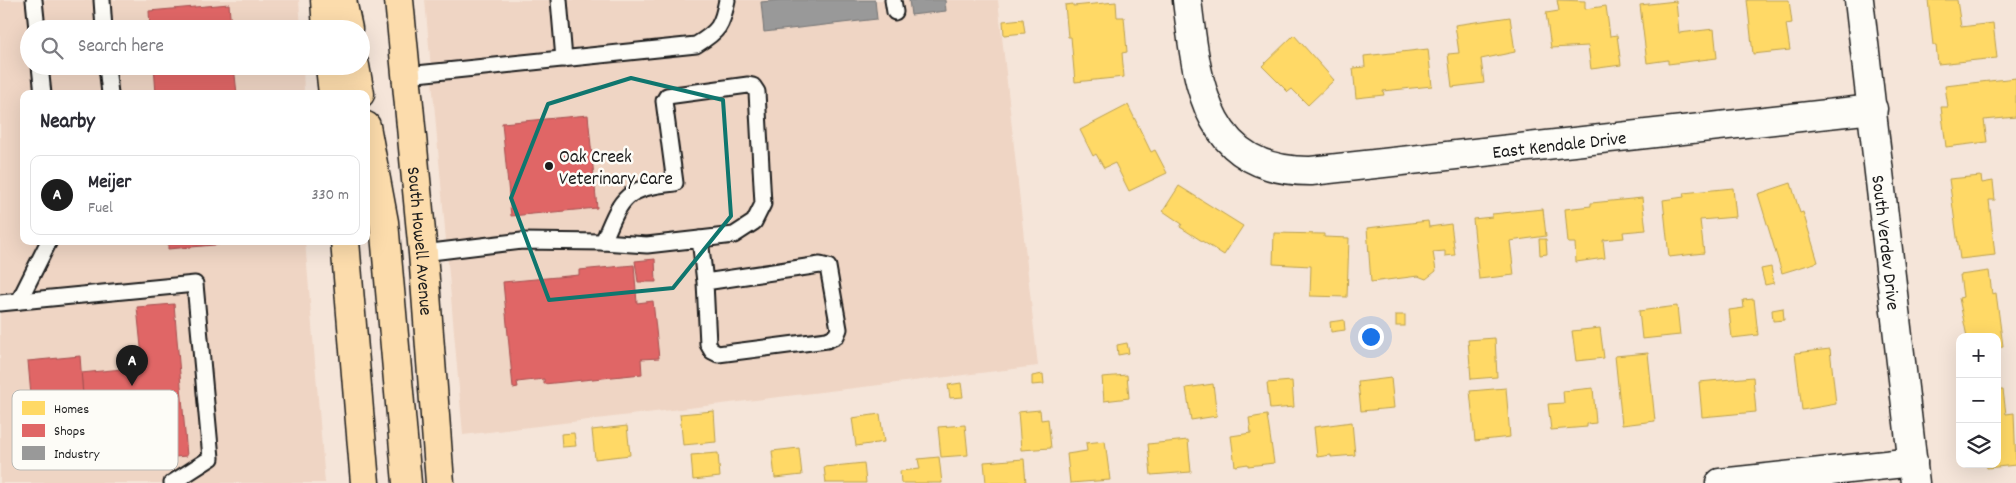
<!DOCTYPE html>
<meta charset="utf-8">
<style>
body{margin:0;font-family:Dekko,sans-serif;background:#f2f2f3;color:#2b2b33}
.controls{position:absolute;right:15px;bottom:15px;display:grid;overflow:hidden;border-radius:10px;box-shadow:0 5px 20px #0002}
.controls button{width:45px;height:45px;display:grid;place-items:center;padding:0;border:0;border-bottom:1px solid #e1e1e2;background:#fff;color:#2b2b33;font:25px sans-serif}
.you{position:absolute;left:1370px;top:336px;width:18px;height:18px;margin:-12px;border:4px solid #fff;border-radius:50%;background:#1a73e8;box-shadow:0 0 0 8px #1a73e833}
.badge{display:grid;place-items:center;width:32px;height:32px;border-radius:50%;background:#1c1c1c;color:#fff;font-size:16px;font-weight:700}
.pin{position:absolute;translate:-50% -41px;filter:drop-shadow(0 1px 2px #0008)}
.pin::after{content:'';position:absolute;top:26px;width:18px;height:15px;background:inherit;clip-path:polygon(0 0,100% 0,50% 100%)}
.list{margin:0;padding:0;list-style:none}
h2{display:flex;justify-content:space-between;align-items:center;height:65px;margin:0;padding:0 20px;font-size:21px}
h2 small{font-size:16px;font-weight:400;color:#7c7c81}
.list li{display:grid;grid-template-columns:32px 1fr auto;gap:15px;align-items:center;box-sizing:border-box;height:80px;margin:0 10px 10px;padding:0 10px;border:1px solid #e1e1e2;border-radius:10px}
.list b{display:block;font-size:19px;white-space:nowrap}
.list p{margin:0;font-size:16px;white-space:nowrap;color:#7c7c81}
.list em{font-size:16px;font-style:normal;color:#7c7c81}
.icon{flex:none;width:28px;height:28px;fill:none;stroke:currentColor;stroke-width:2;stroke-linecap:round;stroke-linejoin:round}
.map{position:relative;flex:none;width:2016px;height:483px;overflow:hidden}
.search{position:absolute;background:#fff;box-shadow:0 5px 20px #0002;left:20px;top:20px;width:350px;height:55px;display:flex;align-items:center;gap:12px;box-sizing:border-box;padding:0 18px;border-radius:28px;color:#7c7c81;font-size:19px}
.panel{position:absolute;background:#fff;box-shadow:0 5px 20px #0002;left:20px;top:90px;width:350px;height:155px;border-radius:10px}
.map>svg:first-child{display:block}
.built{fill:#efd5c4}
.homes{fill:#ffd966;stroke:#bba050}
.shops{fill:#e06666;stroke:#a55050}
.industry{fill:#999;stroke:#747474}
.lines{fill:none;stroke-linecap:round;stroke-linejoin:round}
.lane-casing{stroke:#1c1c1c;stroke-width:19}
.street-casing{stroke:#1c1c1c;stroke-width:31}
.primary-casing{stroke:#1c1c1c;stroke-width:31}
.lane{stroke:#fdfcf7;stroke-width:15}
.street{stroke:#fdfcf7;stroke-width:28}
.primary{stroke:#fcdcac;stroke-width:28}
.marked{fill:none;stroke:#0f766e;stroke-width:4;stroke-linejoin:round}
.poi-dot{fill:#1c1c1c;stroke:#fdfcf7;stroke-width:2}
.labels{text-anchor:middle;stroke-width:5;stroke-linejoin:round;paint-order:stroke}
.street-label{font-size:19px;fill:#1c1c1c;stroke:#fdfcf7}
.poi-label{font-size:19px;fill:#1c1c1c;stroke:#fdfcf7;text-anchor:start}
.key{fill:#fdfcf7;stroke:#bab9b5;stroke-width:1}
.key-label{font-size:14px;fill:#1c1c1c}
</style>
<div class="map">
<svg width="2016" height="483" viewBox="0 0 2016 483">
<rect width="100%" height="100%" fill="#f5e5d9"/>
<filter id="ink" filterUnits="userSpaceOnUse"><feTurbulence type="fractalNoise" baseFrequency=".02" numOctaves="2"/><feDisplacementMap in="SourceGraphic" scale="10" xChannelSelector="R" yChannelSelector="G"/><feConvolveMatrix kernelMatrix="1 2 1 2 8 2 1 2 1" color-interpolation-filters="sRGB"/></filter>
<g filter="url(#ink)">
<g class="built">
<polygon points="0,0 299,0 301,29 29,29 29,66 303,66 304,94 24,94 24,241 305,241 325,483 0,483"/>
<polygon points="425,0 998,0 1038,366 463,435"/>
</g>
<g class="homes">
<polygon points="1557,0 1585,1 1585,9 1606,6 1610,36 1617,35 1621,65 1591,69 1588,46 1551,48 1546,13 1559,11"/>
<polygon points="1747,0 1789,0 1792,23 1786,24 1790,50 1753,54"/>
<polygon points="1928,0 1957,0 1961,27 1993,23 1997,58 1938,64 1936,45 1933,45"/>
<polygon points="1676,1 1679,33 1714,29 1717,58 1668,64 1668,60 1647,63 1640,5"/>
<polygon points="1116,2 1117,17 1124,17 1127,52 1122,53 1124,77 1075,82 1071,37 1068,37 1065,5 1073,4 1073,6"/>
<polygon points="1510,17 1515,52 1481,59 1484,83 1452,87 1448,54 1459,53 1455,25"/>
<polygon points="1023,19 1025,33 1004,35 1003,21"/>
<polygon points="1294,35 1334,80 1308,105 1292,89 1288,92 1262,66"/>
<polygon points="1428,49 1432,86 1383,91 1384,95 1356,98 1353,68 1365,67 1364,56"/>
<polygon points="2016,78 2016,117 1984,120 1987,142 1946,147 1941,107 1948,107 1945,86"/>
<polygon points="1128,105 1151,152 1155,150 1167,173 1129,191 1115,163 1104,168 1096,154 1093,156 1080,130"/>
<polygon points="1981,176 1982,183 1993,181 1995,200 1989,200 1995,255 1960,259 1949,179"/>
<polygon points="1791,183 1800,213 1803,212 1818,262 1782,273 1758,194"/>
<polygon points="1179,186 1243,226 1224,255 1180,227 1182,224 1163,211"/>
<polygon points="1733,188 1736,217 1700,220 1704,253 1669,257 1663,200 1684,197 1683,193"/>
<polygon points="1642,198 1646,230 1623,232 1624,238 1603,240 1605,258 1576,262 1575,243 1568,243 1565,209 1591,206 1591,203"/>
<polygon points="1543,209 1546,236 1510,241 1514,275 1479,279 1473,219 1492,217 1492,214"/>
<polygon points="1428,221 1429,227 1451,224 1455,255 1445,256 1445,251 1433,252 1436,271 1426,279 1418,276 1371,282 1367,228"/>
<polygon points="1274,233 1324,234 1324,237 1349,238 1347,297 1310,296 1311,266 1273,264"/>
<polygon points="1539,239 1546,239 1547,254 1540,255"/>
<polygon points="1771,267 1774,283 1765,285 1761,269"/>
<polygon points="1989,271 1992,294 1996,293 2003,346 1997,347 1997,337 1967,337 1959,298 1963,297 1960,275"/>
<polygon points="1754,299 1758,335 1732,338 1729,310 1744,308 1743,300"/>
<polygon points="1677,306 1680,335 1642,339 1639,311"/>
<polygon points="1783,308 1784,320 1773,321 1772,310"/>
<rect x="1396" y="315" width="9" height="11"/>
<polygon points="1344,320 1345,330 1331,332 1330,322"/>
<polygon points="1600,328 1604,358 1576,361 1572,331"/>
<polygon points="1495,338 1497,377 1471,379 1468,340"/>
<polygon points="1127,343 1129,353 1118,355 1117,345"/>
<polygon points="1830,349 1836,404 1802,410 1795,353"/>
<polygon points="1648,353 1655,421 1622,425 1615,356"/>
<polygon points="1043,374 1044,384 1032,385 1032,376"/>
<polygon points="1127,375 1129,398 1104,401 1102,377"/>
<polygon points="1753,377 1756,412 1702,417 1699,382"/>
<polygon points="1391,378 1394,408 1361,411 1358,382"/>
<polygon points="1292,381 1294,407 1270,409 1267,383"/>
<polygon points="961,383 963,397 950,398 948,385"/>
<polygon points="1213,384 1217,416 1191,420 1186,388"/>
<polygon points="1506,388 1510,437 1475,441 1470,391"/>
<polygon points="1593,388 1596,423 1587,424 1587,427 1551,430 1548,404 1564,403 1563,391"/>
<polygon points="1997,390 2003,390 2006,414 2014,413 2016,465 1987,468 1986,464 1997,464"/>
<polygon points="1040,410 1041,420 1048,419 1051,448 1021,450 1018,412"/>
<polygon points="714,411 716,442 683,445 680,414"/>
<polygon points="880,414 884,442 856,446 852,418"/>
<polygon points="1267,415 1274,463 1248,466 1248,464 1235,466 1231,436 1251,433 1249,418"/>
<polygon points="1352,422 1355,455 1331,457 1331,455 1317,457 1314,427"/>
<polygon points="965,425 968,455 941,457 938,427"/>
<polygon points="627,426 630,455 595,459 592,430"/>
<polygon points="574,433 576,446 562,447 561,434"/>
<polygon points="1188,440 1191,472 1151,475 1148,444"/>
<polygon points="1105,441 1110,480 1070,483 1067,454 1087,451 1086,443"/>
<polygon points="799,448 802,475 775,478 772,451"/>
<polygon points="718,453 720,477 693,480 691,455"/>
<polygon points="939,457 942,483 901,483 900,471 920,469 918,459"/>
<polygon points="1024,459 1026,483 986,483 984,462"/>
<polygon points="864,463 866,483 826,483 824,467"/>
</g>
<g class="shops">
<polygon points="229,4 231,29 150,29 149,11"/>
<polygon points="154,66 234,66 237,94 156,94"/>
<polygon points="588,115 597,208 511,216 502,123"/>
<polygon points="168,241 249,241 249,242 168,249"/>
<polygon points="655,259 656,282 638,282 635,261"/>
<polygon points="634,265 637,303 653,301 659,358 641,359 642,374 544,384 544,379 517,382 518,387 513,388 503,282 579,275 579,270"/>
<polygon points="174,304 187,456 149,459 144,399 84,404 81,373 143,367 137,307"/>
<polygon points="80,356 86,437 35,442 28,361"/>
</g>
<g class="industry">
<polygon points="781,0 875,0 877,19 764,32 761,2"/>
<polygon points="909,0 945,0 946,11 911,15"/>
</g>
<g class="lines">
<g class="lane-casing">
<g id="lane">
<polyline points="34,0 37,29"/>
<polyline points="102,0 104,29"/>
<polyline points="559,0 564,59"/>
<polyline points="893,0 895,12"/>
<polyline points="40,66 43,94"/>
<polyline points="107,66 110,94"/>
<path d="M407,75L696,45C719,31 722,26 727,0"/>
<path d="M603,242C622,197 624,188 675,183L664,101L667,96L748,85L753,86L757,92L763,204L754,222L734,235L700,239"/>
<polyline points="423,253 522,241 603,242 647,245 700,239 705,282 708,344 712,351 718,354 827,340 836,336 839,329 828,267 820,265 705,282"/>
<polyline points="19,301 49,241"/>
<polyline points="0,303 195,284 211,458 172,483"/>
</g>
</g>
<g class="street-casing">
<g id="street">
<path id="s1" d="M1187,0C1197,82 1204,172 1311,171L1873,109"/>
<path id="s2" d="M1859,0L1915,483"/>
<polyline points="1720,483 1913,462"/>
</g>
</g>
<g class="primary-casing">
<g id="primary">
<polyline points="325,0 327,29"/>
<polyline points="342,0 348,29"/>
<path id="s3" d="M399,0L423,253L440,483"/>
<polyline points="330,66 333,94"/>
<polyline points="355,66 360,94"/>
<polyline points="366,126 384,222 407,483"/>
<polyline points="345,241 365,483"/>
</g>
</g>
<use href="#lane" class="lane"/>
<use href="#street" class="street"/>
<use href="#primary" class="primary"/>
</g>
</g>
<path class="marked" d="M631,78L723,100L731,216L673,288L549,300L511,198L548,104Z"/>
<circle class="poi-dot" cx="549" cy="166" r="5"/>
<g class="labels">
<g class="street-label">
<text dy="7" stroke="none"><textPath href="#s1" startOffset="489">East Kendale Drive</textPath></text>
<text dy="7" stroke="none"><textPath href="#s3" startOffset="242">South Howell Avenue</textPath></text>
<text dy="7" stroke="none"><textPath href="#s2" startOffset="244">South Verdev Drive</textPath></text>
</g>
<g class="poi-label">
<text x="559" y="162">Oak Creek<tspan x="559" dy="22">Veterinary Care</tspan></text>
</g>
</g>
<rect x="12" y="390" width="166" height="80" rx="8" class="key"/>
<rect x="22" y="401" width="23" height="14" fill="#ffd966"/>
<rect x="22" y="424" width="23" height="13" fill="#e06666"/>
<rect x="22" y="446" width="23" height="14" fill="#999"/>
<g class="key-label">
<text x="54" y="413">Homes</text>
<text x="54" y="435">Shops</text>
<text x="54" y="458">Industry</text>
</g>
</svg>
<div class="controls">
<button>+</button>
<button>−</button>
<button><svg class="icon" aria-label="layers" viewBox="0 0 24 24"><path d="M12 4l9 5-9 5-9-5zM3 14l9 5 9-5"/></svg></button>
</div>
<div class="you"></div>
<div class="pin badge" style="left:132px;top:386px">A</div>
<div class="search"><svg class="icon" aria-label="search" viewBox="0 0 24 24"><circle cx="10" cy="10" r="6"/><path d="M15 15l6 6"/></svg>Search here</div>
<section class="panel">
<h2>Nearby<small></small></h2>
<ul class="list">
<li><span class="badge">A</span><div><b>Meijer</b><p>Fuel</p></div><em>330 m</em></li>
</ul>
</section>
</div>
